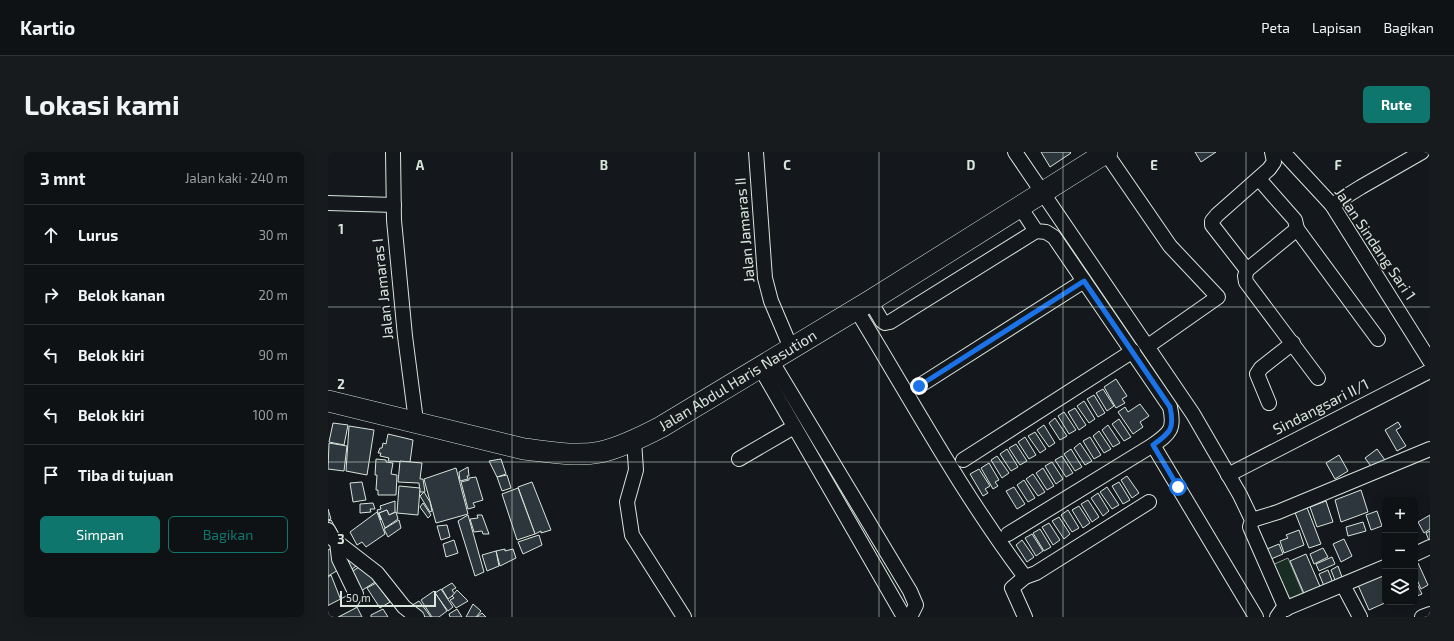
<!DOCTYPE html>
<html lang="id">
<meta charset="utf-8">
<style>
body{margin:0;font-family:"Exo 2",sans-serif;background:#181b1e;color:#f1f3f6}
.controls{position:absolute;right:12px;bottom:12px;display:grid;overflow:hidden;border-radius:6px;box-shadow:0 4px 16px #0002}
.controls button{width:36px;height:36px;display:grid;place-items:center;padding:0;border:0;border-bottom:1px solid #2f3234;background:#0f1215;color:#f1f3f6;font:20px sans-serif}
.scale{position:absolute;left:12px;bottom:10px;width:96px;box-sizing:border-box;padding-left:4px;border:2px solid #d8e6dc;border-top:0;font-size:11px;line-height:14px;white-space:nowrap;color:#d8e6dc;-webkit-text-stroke:3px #14181c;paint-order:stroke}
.stop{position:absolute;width:12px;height:12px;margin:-9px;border:3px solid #1a73e8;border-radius:50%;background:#fff}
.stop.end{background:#1a73e8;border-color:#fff;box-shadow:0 1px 4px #0008}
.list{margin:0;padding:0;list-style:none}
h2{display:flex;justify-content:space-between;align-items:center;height:52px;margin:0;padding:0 16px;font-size:17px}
h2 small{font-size:13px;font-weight:400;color:#9b9ea0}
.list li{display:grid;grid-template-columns:26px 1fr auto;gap:12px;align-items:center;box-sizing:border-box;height:60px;padding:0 16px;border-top:1px solid #2f3234}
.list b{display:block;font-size:15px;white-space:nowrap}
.list em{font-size:13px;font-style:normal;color:#9b9ea0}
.actions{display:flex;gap:8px;padding:12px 16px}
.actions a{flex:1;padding:9px 0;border:1px solid #0f766e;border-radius:6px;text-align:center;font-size:14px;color:#0f766e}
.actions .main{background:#0f766e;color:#fff}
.icon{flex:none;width:22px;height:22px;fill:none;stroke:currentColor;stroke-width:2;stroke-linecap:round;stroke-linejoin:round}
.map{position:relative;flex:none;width:1102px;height:465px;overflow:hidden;border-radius:6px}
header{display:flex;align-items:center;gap:24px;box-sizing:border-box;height:56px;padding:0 20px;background:#0f1215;border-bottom:1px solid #2f3234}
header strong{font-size:19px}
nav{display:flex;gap:22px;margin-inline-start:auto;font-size:14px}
.intro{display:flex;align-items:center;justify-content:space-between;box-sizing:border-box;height:96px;padding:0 24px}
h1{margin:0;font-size:28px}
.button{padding:10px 18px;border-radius:6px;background:#0f766e;color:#fff;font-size:14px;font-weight:700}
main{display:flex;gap:24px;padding:0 24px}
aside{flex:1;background:#0f1215;border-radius:6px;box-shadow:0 4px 16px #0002}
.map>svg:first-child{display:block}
.green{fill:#1a2d24;stroke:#939e99}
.building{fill:#2c363c;stroke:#d8e6dc}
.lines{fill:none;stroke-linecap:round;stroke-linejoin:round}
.minor-casing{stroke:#d8e6dc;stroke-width:16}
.highway-casing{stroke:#d8e6dc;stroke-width:22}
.minor{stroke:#14181c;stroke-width:14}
.highway{stroke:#14181c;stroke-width:21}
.route{stroke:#1a73e8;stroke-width:5}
.grid{fill:none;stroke:#d8e6dc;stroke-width:1;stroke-opacity:0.55}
.labels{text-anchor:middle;stroke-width:3;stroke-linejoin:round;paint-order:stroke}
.street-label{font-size:15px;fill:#d8e6dc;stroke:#14181c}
.grid-label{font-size:13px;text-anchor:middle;font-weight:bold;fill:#d8e6dc;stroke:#14181c;stroke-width:3;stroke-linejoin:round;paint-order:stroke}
</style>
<header>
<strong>Kartio</strong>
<nav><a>Peta</a><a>Lapisan</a><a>Bagikan</a></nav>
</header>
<div class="intro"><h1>Lokasi kami</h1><a class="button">Rute</a></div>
<main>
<aside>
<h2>3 mnt<small>Jalan kaki · 240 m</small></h2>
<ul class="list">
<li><svg class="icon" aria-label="ahead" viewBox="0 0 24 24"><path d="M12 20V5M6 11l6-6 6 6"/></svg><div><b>Lurus</b></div><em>30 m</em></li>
<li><svg class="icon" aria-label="right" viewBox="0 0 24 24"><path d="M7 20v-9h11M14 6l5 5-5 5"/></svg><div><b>Belok kanan</b></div><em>20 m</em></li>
<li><svg class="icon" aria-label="left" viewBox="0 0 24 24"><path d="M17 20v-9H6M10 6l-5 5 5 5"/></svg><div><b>Belok kiri</b></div><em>90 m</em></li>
<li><svg class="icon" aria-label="left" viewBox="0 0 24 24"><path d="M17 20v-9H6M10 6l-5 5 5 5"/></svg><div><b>Belok kiri</b></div><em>100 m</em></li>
<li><svg class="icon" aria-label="arrive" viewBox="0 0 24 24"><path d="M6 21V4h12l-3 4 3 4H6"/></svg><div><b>Tiba di tujuan</b></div></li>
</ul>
<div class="actions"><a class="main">Simpan</a><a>Bagikan</a></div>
</aside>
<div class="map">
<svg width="1102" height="465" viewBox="0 0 1102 465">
<rect width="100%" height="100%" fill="#14181c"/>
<polygon class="green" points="960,406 977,446 959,453 942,414"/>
<g class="building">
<polygon points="713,0 742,0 743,1 722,15"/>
<polygon points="867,0 888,0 873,10"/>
<polygon points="788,227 799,244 794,247 797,251 788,256 776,235"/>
<polygon points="775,237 786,254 779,259 768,241"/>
<polygon points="766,243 777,261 770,265 759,247"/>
<polygon points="756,249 767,267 761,271 749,254"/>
<polygon points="812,252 821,264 812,270 815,275 805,282 790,260 797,255 800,260"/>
<polygon points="747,256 758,273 751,278 740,260"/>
<polygon points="736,260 748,278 741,282 730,264"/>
<polygon points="727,266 739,284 732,288 721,271"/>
<polygon points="791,267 803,285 796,289 784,272"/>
<polygon points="1070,270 1073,275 1068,278 1078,294 1069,299 1057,278"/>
<polygon points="5,271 20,273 16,293 1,290"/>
<polygon points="716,273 727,291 721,295 709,278"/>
<polygon points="780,273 792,291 785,295 774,278"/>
<polygon points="21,274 46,278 39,323 18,319"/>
<polygon points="771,279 783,297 776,301 765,284"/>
<polygon points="707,280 718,297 712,301 700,284"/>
<polygon points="60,282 85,288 82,310 60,309 61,306 52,304 53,301 50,301 52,296 54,296 55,291 58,292"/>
<polygon points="697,285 708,303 701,307 690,290"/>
<polygon points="762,285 773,303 766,307 755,289"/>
<polygon points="1,291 19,294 16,319 0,317"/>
<polygon points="752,291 764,309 757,313 746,296"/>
<polygon points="688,292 699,309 692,313 681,296"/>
<polygon points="679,297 690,315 683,319 672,302"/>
<polygon points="743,297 754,315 747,319 736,302"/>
<polygon points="1049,297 1057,308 1045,317 1037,306"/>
<polygon points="1011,303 1020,319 1007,327 998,311"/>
<polygon points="669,304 681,321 674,326 663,308"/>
<polygon points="734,304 745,321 738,325 727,308"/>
<polygon points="48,307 58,308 58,310 65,311 63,322 69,323 68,343 50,343 50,338 48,338 49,323 47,323"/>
<polygon points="173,307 178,322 169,325 161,309"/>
<polygon points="72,309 94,311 92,327 95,327 97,340 92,340 91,331 70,330"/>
<polygon points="724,310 735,327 728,332 717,314"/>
<polygon points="661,311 671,328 667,330 670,334 665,337 653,316"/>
<polygon points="140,315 141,324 139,324 140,327 132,329 131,320"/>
<polygon points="128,316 140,362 108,371 96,327"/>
<polygon points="715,316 726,334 719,338 708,321"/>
<polygon points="651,317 662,334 657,337 660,341 655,344 642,322"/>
<polygon points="705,322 717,340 710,344 698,327"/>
<polygon points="179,323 183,336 174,339 169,325"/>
<polygon points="799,324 811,341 804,346 793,328"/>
<polygon points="148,325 155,348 145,351 147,355 140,357 133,330 141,328 141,326"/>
<polygon points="696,328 707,346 700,350 689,333"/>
<polygon points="34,330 38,348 25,350 22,331"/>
<polygon points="204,330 223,378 213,381 213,379 207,382 190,335"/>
<polygon points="791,330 802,348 795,352 784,334"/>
<polygon points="71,334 92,336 90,363 69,361"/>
<polygon points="686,335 697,352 689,357 678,339"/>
<polygon points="779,335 791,353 784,357 772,340"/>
<polygon points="190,336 207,382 189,388 174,342"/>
<polygon points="1033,338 1040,360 1013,370 1007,348"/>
<polygon points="96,340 102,350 104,359 102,360 92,344"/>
<polygon points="770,341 781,359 775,364 763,346"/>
<polygon points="760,348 771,365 764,370 753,352"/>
<polygon points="67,349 67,360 61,363 59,358 51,361 53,368 49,358 53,357 52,354"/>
<polygon points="998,349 1005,370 989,375 982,355"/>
<polygon points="45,351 47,357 42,357 43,360 32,361 32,352"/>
<polygon points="95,351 103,363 100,366 92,355"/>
<polygon points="978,353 993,392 981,396 966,358"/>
<polygon points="751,354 762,371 755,376 744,358"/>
<polygon points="0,357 3,367 0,368"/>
<polygon points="59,358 61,363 68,360 70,367 57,376 51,361"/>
<polygon points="740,358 751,376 744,380 733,363"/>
<polygon points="1049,359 1054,374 1043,378 1038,363"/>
<polygon points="49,360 57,382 38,395 34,390 29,393 22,380"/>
<polygon points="140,363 156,420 147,424 130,369"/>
<polygon points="149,363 154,363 161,382 155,382 154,379 146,380 142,367 150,366"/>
<polygon points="1102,363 1102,377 1096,381 1090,370"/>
<polygon points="731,365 742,382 736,387 724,369"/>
<polygon points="3,368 11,382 6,385 0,375 0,369"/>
<polygon points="71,368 73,376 60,385 56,377"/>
<polygon points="1035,370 1038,379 1020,384 1018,375"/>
<polygon points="721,371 732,388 725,393 714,375"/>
<polygon points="119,373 122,385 113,388 109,374"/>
<polygon points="712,377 723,395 716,399 705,381"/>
<polygon points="971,378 976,393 956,401 952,389 960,386 958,383"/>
<polygon points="1102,379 1102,391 1098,381"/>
<polygon points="704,382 715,399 708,404 697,386"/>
<polygon points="211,383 214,393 195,402 190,390"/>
<polygon points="1016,387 1024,404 1013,410 1005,392"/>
<polygon points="126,388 130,401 118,405 115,392"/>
<polygon points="694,388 706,405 699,410 688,393"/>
<polygon points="951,392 955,402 943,407 939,397"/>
<polygon points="995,396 1000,405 986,412 982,402"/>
<polygon points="2,397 12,417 0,424 0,398"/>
<polygon points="177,397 177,399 185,397 188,406 172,414 168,399"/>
<polygon points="168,399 171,414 159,419 154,403"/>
<polygon points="978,402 994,439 978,446 962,409"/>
<polygon points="20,405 31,412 20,420 14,409"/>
<polygon points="1004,405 1007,412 991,419 988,412"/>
<polygon points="1090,411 1100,433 1093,437 1087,423 1087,413"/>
<polygon points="34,413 47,430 33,439 22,421"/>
<polygon points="1010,414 1014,425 1007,428 1003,418"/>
<polygon points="1000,418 1005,431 996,434 991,422"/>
<polygon points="1053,421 1057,430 1057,450 1059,450 1041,458 1029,431"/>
<polygon points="3,423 14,451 0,458 0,425"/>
<polygon points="1088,430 1094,442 1089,444 1087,440"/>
<polygon points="48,431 62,450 52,456 39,436"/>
<polygon points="124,431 128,436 124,438 127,442 120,447 114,437"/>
<polygon points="113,437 125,455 120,459 107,441"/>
<polygon points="129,438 140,449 128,456 122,448 126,446 124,444"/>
<polygon points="106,439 119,459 111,465 104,465 93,448"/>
<polygon points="91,449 103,465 91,465 83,454"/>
<polygon points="145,452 153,459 148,465 138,465"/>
<polygon points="28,453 34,465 12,465 10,462"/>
<polygon points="55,457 60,465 43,465 43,463"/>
<polygon points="129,457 134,465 122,465 121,462"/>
<polygon points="154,461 158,465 149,465"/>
</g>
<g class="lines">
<g class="minor-casing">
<g id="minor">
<polyline points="65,0 66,68 77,184 88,269"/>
<polyline points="428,0 437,126 443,149 463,196"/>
<polyline points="687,0 865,262 912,343 924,368 922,375 958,457"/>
<polyline points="944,0 946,10 941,17 889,63 884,69 884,73 919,118 917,124 918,130 990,226"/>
<polyline points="955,0 1004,53 1102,209"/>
<polyline points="778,1 842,94 890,145 820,194"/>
<polyline points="0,51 66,53"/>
<polyline points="1004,53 1033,35 1094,0"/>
<polyline points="969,77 1050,187"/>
<polyline points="919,118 969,77 967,68 931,27"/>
<polyline points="542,149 554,169 557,171 562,170 708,79"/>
<path d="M528,157C583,247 633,340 697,425L708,421L821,350"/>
<polyline points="443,208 582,439 588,453 582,465"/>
<polyline points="432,215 576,465"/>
<polyline points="591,234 756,129"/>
<polyline points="941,251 929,222 933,216 965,191"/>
<polyline points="306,289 308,318 299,350 304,383 356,465"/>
<polyline points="825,293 928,465"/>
<polyline points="411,307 466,275"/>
<polyline points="635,308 805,199"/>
<polyline points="900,323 1102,219"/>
<polyline points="924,368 950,360 1102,297"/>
<polyline points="0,378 5,387 49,421 76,455 89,465"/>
<path d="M680,382L825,293C842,281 847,277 842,255L726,85L718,80L708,79L692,55"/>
<polyline points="1087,402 1102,395"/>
<polyline points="697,425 684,436 697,465"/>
<polyline points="1015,433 1032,465"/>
<polyline points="0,462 23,450 28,442 11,407 9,390"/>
<polyline points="949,465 954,458 1057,415"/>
<polyline points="1094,465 1102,462"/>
</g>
</g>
<g class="highway-casing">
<g id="highway">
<path id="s1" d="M0,249L196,297C221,300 248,305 273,300C294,295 314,285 333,275L542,149L779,0"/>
</g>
</g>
<use href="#minor" class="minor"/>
<use href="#highway" class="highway"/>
</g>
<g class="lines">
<path class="route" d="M591,234L756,129L842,255C847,277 842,281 825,293L850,335"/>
</g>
<path class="grid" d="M184,0V465M367,0V465M551,0V465M735,0V465M918,0V465M0,155H1102M0,310H1102"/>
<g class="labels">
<g class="street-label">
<text transform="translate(417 78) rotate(-95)" y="5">Jalan Jamaras II</text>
<text transform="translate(1047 92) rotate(56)" y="5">Jalan Sindang Sari 1</text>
<text transform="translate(55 137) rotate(-96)" y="5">Jalan Jamaras I</text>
<text dy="5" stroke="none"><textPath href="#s1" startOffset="434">Jalan Abdul Haris Nasution</textPath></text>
<text transform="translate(993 255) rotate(-27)" y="5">Sindangsari II/1</text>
</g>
</g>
<g class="grid-label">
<text x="92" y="18">A</text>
<text x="276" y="18">B</text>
<text x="459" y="18">C</text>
<text x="643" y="18">D</text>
<text x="826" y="18">E</text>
<text x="1010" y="18">F</text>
<text x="13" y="82">1</text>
<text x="13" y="237">2</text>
<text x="13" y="392">3</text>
</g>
</svg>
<div class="controls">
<button>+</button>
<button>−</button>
<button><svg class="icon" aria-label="layers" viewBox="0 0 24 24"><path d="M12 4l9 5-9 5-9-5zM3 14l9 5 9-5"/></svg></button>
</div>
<div class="scale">50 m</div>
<div class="stop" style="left:850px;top:335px"></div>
<div class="stop end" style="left:591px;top:234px"></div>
</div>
</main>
